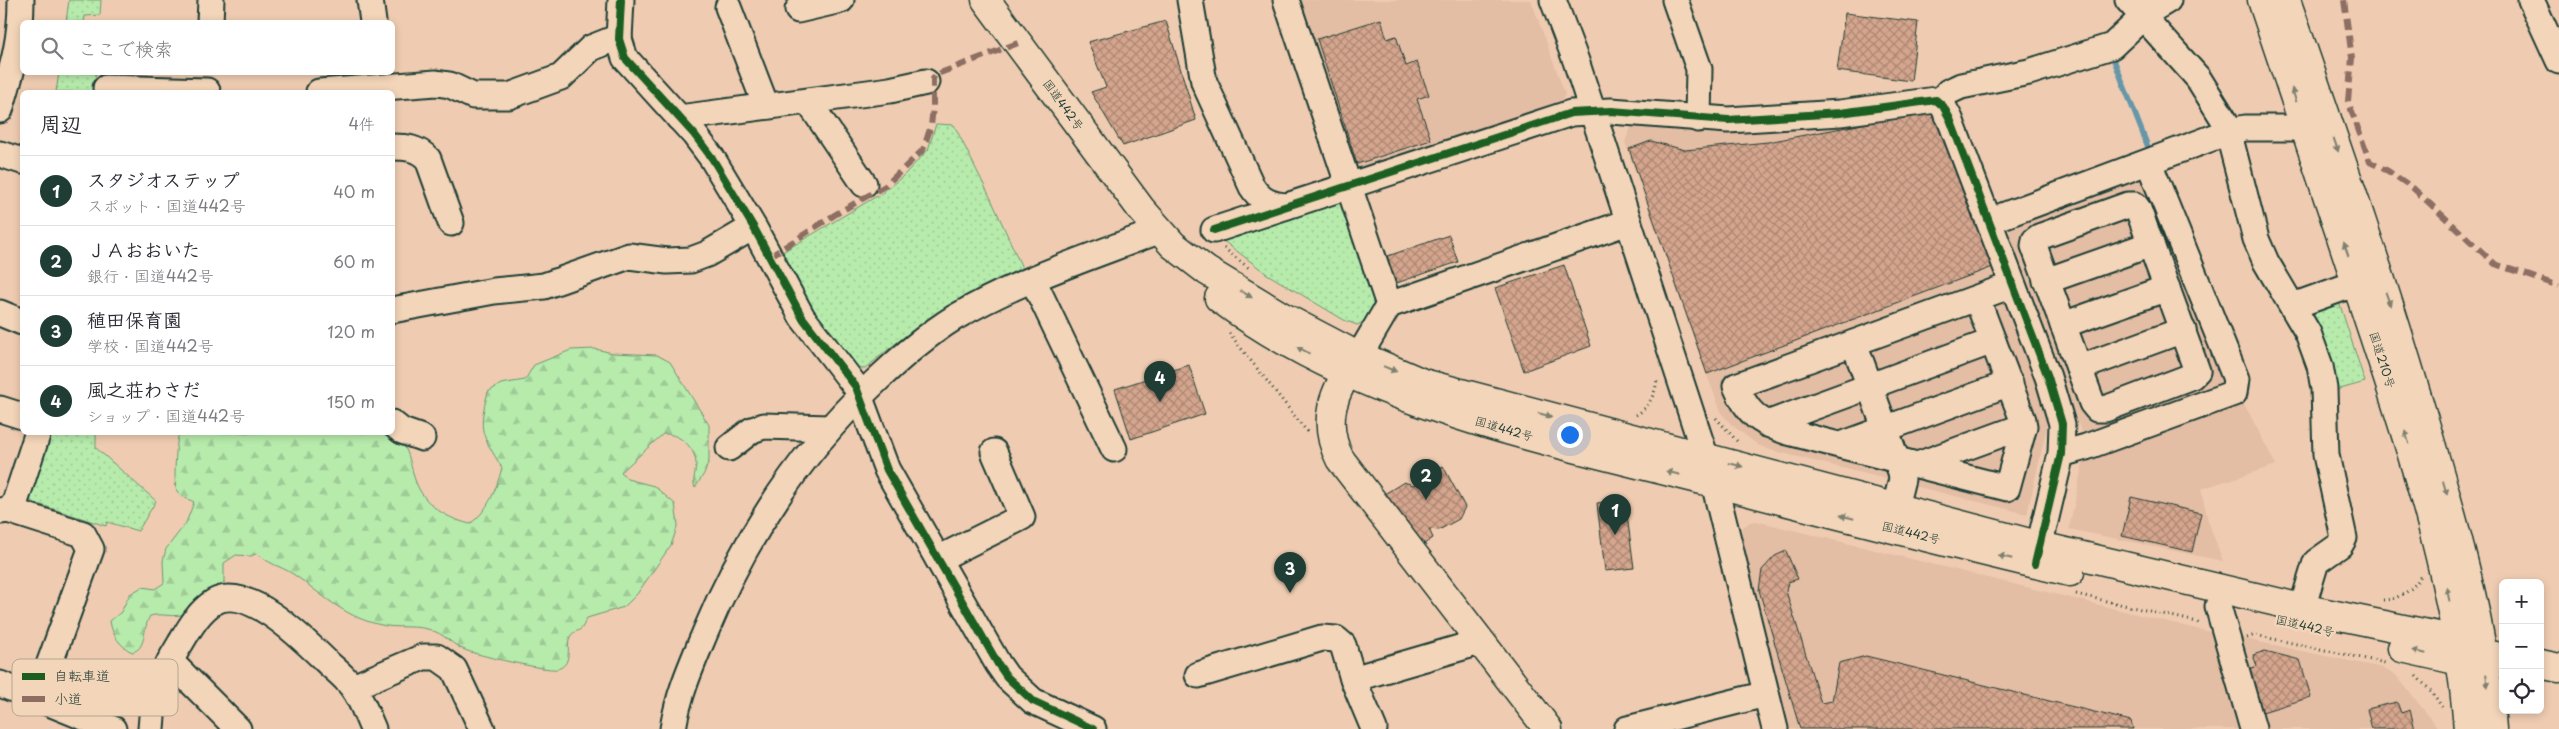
<!DOCTYPE html>
<html lang="ja">
<meta charset="utf-8">
<style>
body{margin:0;font-family:"Playpen Sans","Klee One",sans-serif;background:#f7f7f7;color:#2b2b33}
.controls{position:absolute;right:15px;bottom:15px;display:grid;overflow:hidden;border-radius:8px;box-shadow:0 2px 8px #0003}
.controls button{width:45px;height:45px;display:grid;place-items:center;padding:0;border:0;border-bottom:1px solid #e1e1e2;background:#fff;color:#2b2b33;font:25px sans-serif}
.you{position:absolute;left:1569px;top:434px;width:18px;height:18px;margin:-12px;border:4px solid #fff;border-radius:50%;background:#1a73e8;box-shadow:0 0 0 8px #1a73e833}
.badge{display:grid;place-items:center;width:32px;height:32px;border-radius:50%;background:#1f3d34;color:#fff;font-size:16px;font-weight:700}
.pin{position:absolute;translate:-50% -41px;filter:drop-shadow(0 1px 2px #0008)}
.pin::after{content:'';position:absolute;top:26px;width:18px;height:15px;background:inherit;clip-path:polygon(0 0,100% 0,50% 100%)}
.list{margin:0;padding:0;list-style:none}
h2{display:flex;justify-content:space-between;align-items:center;height:65px;margin:0;padding:0 20px;font-size:21px}
h2 small{font-size:16px;font-weight:400;color:#7c7c81}
.list li{display:grid;grid-template-columns:32px 1fr auto;gap:15px;align-items:center;box-sizing:border-box;height:70px;padding:0 20px;border-top:1px solid #e1e1e2}
.list b{display:block;font-size:19px;white-space:nowrap}
.list p{margin:0;font-size:16px;white-space:nowrap;color:#7c7c81}
.list em{font-size:16px;font-style:normal;color:#7c7c81}
.icon{flex:none;width:28px;height:28px;fill:none;stroke:currentColor;stroke-width:2;stroke-linecap:round;stroke-linejoin:round}
.map{position:relative;flex:none;width:2559px;height:729px;overflow:hidden}
.search{position:absolute;background:#fff;box-shadow:0 2px 8px #0003;left:20px;top:20px;width:375px;height:55px;display:flex;align-items:center;gap:12px;box-sizing:border-box;padding:0 18px;border-radius:8px;color:#7c7c81;font-size:19px}
.panel{position:absolute;background:#fff;box-shadow:0 2px 8px #0003;left:20px;top:90px;width:375px;height:345px;border-radius:8px}
.map>svg:first-child{display:block}
.built{fill:#e3bda4}
.grass{fill:url(#grass-dots);stroke:#6b9470}
.forest{fill:url(#forest-firs);stroke:#6b9470}
.lines{fill:none;stroke-linecap:round;stroke-linejoin:round}
.stream{stroke:#6697a9;stroke-width:5.5}
.building{fill:url(#building-cross-hatch);stroke:#1f3d34}
.minor-casing{stroke:#1f3d34;stroke-width:29}
.highway-casing{stroke:#1f3d34;stroke-width:31}
.path{stroke:#1f3d34;stroke-width:3;stroke-dasharray:1 4;stroke-linecap:butt}
.minor{stroke:#f3d5b9;stroke-width:25}
.highway{stroke:#f3d5b9;stroke-width:28}
.quiet{stroke:#8d6e63;stroke-width:6;stroke-dasharray:12 6;stroke-linecap:butt}
.cycleway-casing{stroke:#f3d5b9;stroke-width:11}
.cycleway{stroke:#1b5e20;stroke-width:8}
.oneway{fill:#7e8170}
.labels{text-anchor:middle;stroke-width:5;stroke-linejoin:round;paint-order:stroke}
.street-label{font-size:12px;fill:#1f3d34;stroke:#f3d5b9}
.key{fill:#f3d5b9;stroke:#b3a791;stroke-width:1}
.key-label{font-size:14px;fill:#1f3d34}
</style>
<div class="map">
<svg width="2559" height="729" viewBox="0 0 2559 729">
<defs>
<pattern id="grass-dots" width="8" height="8" patternUnits="userSpaceOnUse" patternTransform="scale(1.25)"><rect width="8" height="8" fill="#b7ebac"/><path d="M2 2h.1M6 6h.1" fill="none" stroke="#9dca95" stroke-width="1.8" stroke-linecap="round"/></pattern>
<pattern id="forest-firs" width="22" height="20" patternUnits="userSpaceOnUse" patternTransform="scale(1.25)"><rect width="22" height="20" fill="#b7ebac"/><path d="M5 1l3.5 6h-7zM16 11l3.5 6h-7z" fill="#9dca95"/></pattern>
<pattern id="building-cross-hatch" width="8" height="8" patternUnits="userSpaceOnUse" patternTransform="scale(1.25)"><rect width="8" height="8" fill="#d5a58d"/><path d="M0 0l8 8M0 8l8-8" fill="none" stroke="#ac8874"/></pattern>
</defs>
<rect width="100%" height="100%" fill="#efccb1"/>
<filter id="ink" filterUnits="userSpaceOnUse"><feTurbulence type="fractalNoise" baseFrequency=".02" numOctaves="2"/><feDisplacementMap in="SourceGraphic" scale="10" xChannelSelector="R" yChannelSelector="G"/><feConvolveMatrix kernelMatrix="1 2 1 2 8 2 1 2 1" color-interpolation-filters="sRGB"/></filter>
<g filter="url(#ink)">
<g class="built">
<polygon points="1295,0 1531,0 1565,94 1561,105 1358,171 1353,169"/>
<polygon points="1937,110 2046,411 2046,431 2027,514 1770,450 1758,445 1732,425 1722,414 1702,362 1625,142 1633,123 1705,130"/>
<polygon points="2131,180 2146,180 2229,381 2248,411 2276,465 2201,489 2208,521 2223,561 2069,529 2083,462 2082,434 2009,245 2010,223"/>
<polygon points="1756,521 2197,629 2383,668 2395,674 2439,729 1782,729 1741,546 1742,528 1750,522"/>
</g>
<g class="grass">
<polygon points="69,0 101,0 100,15 85,16 84,22 66,22"/>
<polygon points="59,73 96,73 95,92 56,92"/>
<path d="M936,124L954,125L991,199L1023,270C957,297 919,322 865,369L852,368L811,322L781,253L882,193L902,177L928,150Z"/>
<path d="M1330,198L1343,202C1350,224 1380,295 1372,313C1369,319 1363,322 1357,325L1344,320L1267,274L1217,236Z"/>
<polygon points="2337,303 2340,305 2365,382 2333,391 2309,318 2313,309"/>
<polygon points="96,432 96,448 156,501 138,531 107,522 106,526 32,502 28,495 49,433"/>
</g>
<path class="forest" d="M595,349L613,353L657,355L670,362L709,425V460L705,472L695,488C692,480 696,472 696,463C695,447 679,433 663,434L621,472L627,479L654,486L675,504L678,525L671,545L637,594L624,607L587,618C585,620 584,625 582,628C576,633 571,631 569,640C567,650 572,665 557,669C547,671 476,655 465,650C454,646 446,636 436,632C417,623 397,630 377,624C343,616 321,593 293,574C281,566 267,564 258,553L251,556L236,555L224,563V587C206,593 193,600 181,615C169,617 161,613 150,616C142,629 147,649 132,652C120,646 112,635 110,621L121,612L130,594L142,587L155,589L164,583L163,561L166,549L186,523L194,502C188,499 181,497 177,491C173,484 176,441 179,433L392,432C408,447 408,454 413,473C420,502 442,517 470,524C488,511 496,490 502,468C482,434 477,432 488,392L501,384L525,380L534,365L571,350Z"/>
<g class="lines">
<polyline class="stream" points="2115,52 2112,55 2150,152"/>
</g>
<g class="building">
<polygon points="1845,13 1918,22 1911,81 1837,71"/>
<polygon points="1381,19 1387,39 1396,36 1406,66 1417,62 1429,95 1417,99 1431,140 1357,164 1317,39"/>
<polygon points="1166,21 1196,120 1123,146 1091,92 1106,87 1088,42"/>
<polygon points="1937,110 1993,267 1707,374 1629,149 1651,141 1685,150 1768,142"/>
<polygon points="1449,235 1458,262 1388,286 1379,259"/>
<polygon points="1564,265 1591,346 1524,371 1495,288"/>
<polygon points="1189,365 1205,414 1131,439 1115,389"/>
<polygon points="1443,466 1465,507 1459,519 1439,530 1429,529 1433,538 1418,548 1386,493 1404,482 1413,485"/>
<polygon points="2131,497 2201,513 2192,552 2122,536"/>
<polygon points="1625,500 1634,568 1605,571 1597,503"/>
<polygon points="1786,551 1798,579 1788,582 1786,591 1821,703 1832,701 1839,663 1866,656 2131,721 2133,729 1800,729 1759,590 1762,570 1775,556"/>
<polygon points="2265,651 2300,660 2311,697 2259,713 2245,670 2257,666 2253,655"/>
<polygon points="2397,702 2401,713 2410,710 2415,729 2372,729 2367,709"/>
</g>
<g class="lines">
<g class="minor-casing">
<g id="minor">
<polyline points="370,0 373,22"/>
<polyline points="621,0 619,39 625,58 694,134 712,158 754,228 802,317 856,387 887,470 998,664 1007,677 1033,701 1093,729"/>
<path d="M1190,0L1204,82L1252,187C1261,201 1271,205 1287,206"/>
<polyline points="1286,0 1389,305"/>
<polyline points="1553,0 1576,61 1714,483 1775,729"/>
<polyline points="1675,0 1699,69 1698,119"/>
<polyline points="2128,0 2198,78 2226,123 2256,239 2266,262 2308,333 2320,366 2324,389 2326,455 2344,538 2340,545 2316,562 2302,608"/>
<polyline points="2531,0 2559,61"/>
<polyline points="728,7 766,106"/>
<polyline points="798,10 841,0"/>
<polyline points="210,22 211,0"/>
<polyline points="106,88 207,91"/>
<polyline points="319,92 436,83 450,85 473,96 509,96 561,77 591,48 619,37"/>
<polyline points="808,101 864,184"/>
<polyline points="1940,102 1948,92 1961,86 2029,72 2112,46 2148,12 2168,0"/>
<path d="M0,110C12,69 21,44 21,0"/>
<polyline points="679,118 890,90 926,82"/>
<path d="M392,147C407,147 418,148 428,159L451,223"/>
<polyline points="0,154 22,161"/>
<polygon points="2128,205 2135,205 2138,209 2197,371 2192,376 2105,409 2097,409 2092,403 2034,246 2035,240 2039,237"/>
<polyline points="1989,221 2228,132 2245,128 2305,128"/>
<polyline points="1214,230 1571,113 1611,111 1728,120 1840,113 1936,100 1943,106 1950,119 2048,377 2062,424 2061,454 2035,564"/>
<polyline points="1033,280 1114,449"/>
<polyline points="2046,281 2151,244"/>
<path d="M1977,299L2023,420V430L2007,488L1788,432C1759,422 1748,415 1736,386L2012,285"/>
<polyline points="2293,306 2357,283"/>
<polyline points="392,310 494,291 544,286 629,256 667,261 691,260 707,254 753,227"/>
<polyline points="0,313 22,322"/>
<polyline points="2063,325 2167,288"/>
<polyline points="1854,343 1901,472 1902,479 1895,507"/>
<polyline points="1359,356 1389,305 1628,222"/>
<polyline points="2079,368 2183,330"/>
<polyline points="0,409 22,416"/>
<polyline points="392,423 402,431 422,438"/>
<polyline points="1767,424 1993,341"/>
<polyline points="1841,445 2010,383"/>
<polyline points="729,448 752,430 764,426 829,428"/>
<polyline points="2061,454 2086,447 2234,393 2236,379 2149,163"/>
<polyline points="1920,464 2024,426"/>
<polyline points="8,510 83,534 91,549 37,698 113,729"/>
<polyline points="0,511 8,510 15,502 38,432"/>
<polyline points="938,559 1022,517 994,452"/>
<polyline points="2218,606 2253,729"/>
<polyline points="170,661 238,729"/>
<polyline points="1198,675 1322,638 1336,639 1343,645 1353,679 1374,729"/>
<polyline points="1353,679 1480,642"/>
<polyline points="0,684 37,698"/>
<polyline points="353,687 423,657 437,657 454,669 482,729"/>
<path d="M151,729C153,692 161,675 180,644C189,629 199,611 214,602C248,582 306,642 329,664C337,671 347,679 353,688C362,700 367,716 373,729"/>
<path d="M673,729C678,695 692,664 705,633C745,537 799,453 875,382C899,359 925,336 954,318C1016,281 1088,258 1155,232"/>
<polyline points="1627,729 1766,694"/>
</g>
</g>
<g class="highway-casing">
<g id="highway">
<polyline points="986,0 1141,209 1173,245 1207,271 1283,317 1346,350 1423,383 2045,547 2306,609 2457,640 2483,654 2503,657"/>
<path d="M2262,0C2299,111 2337,222 2373,333C2416,462 2458,593 2468,729"/>
<path d="M2286,0C2334,139 2383,279 2424,420C2454,522 2484,623 2492,729"/>
<path d="M1219,298C1362,405 1538,438 1706,481C1828,512 1948,544 2070,572"/>
<path d="M1357,359C1333,390 1321,422 1340,459L1548,729"/>
<polyline points="2402,648 2460,661 2483,654"/>
<polyline points="2540,664 2559,668"/>
</g>
</g>
<g class="path">
<polyline points="1224,248 1250,269"/>
<polyline points="1229,333 1309,434"/>
<path d="M1636,415C1648,409 1656,393 1657,379"/>
<polyline points="1716,418 1737,441"/>
<polyline points="2076,594 2197,622 2200,625"/>
<path d="M2383,600C2398,600 2415,589 2421,575"/>
<polyline points="2247,638 2255,635 2385,663"/>
<polyline points="2416,676 2432,692 2442,707"/>
</g>
<use href="#minor" class="minor"/>
<use href="#highway" class="highway"/>
<g class="quiet">
<polyline points="2344,0 2352,58 2348,101 2370,162 2388,171 2413,188 2495,264 2559,286"/>
<polyline points="769,257 836,214 885,186 923,150 931,126 933,107 933,79 935,75 1018,43"/>
</g>
<g class="cycleway-casing">
<g id="cycleway">
<polyline points="621,0 619,39 625,58 694,134 712,158 754,228 802,317 856,387 887,470 998,664 1007,677 1033,701 1093,729"/>
<polyline points="1214,230 1571,113 1611,111 1728,120 1840,113 1936,100 1943,106 1950,119 2048,377 2062,424 2061,454 2035,564"/>
</g>
</g>
<use href="#cycleway" class="cycleway"/>
</g>
<defs><path id="oneway-solid" d="M-6-.8H1V-3.2L6.5 0L1 3.2V.8H-6Z" transform="scale(1.25)"/></defs>
<g class="oneway">
<use href="#oneway-solid" transform="translate(2294 95) rotate(-109)"/>
<use href="#oneway-solid" transform="translate(2336 145) rotate(71)"/>
<use href="#oneway-solid" transform="translate(2346 249) rotate(-109)"/>
<use href="#oneway-solid" transform="translate(1246 294) rotate(31)"/>
<use href="#oneway-solid" transform="translate(2388 299) rotate(71)"/>
<use href="#oneway-solid" transform="translate(1303 350) rotate(-151)"/>
<use href="#oneway-solid" transform="translate(1390 369) rotate(22)"/>
<use href="#oneway-solid" transform="translate(1545 415) rotate(15)"/>
<use href="#oneway-solid" transform="translate(2407 437) rotate(-107)"/>
<use href="#oneway-solid" transform="translate(1736 465) rotate(15)"/>
<use href="#oneway-solid" transform="translate(1673 473) rotate(-166)"/>
<use href="#oneway-solid" transform="translate(2445 488) rotate(74)"/>
<use href="#oneway-solid" transform="translate(1847 517) rotate(-166)"/>
<use href="#oneway-solid" transform="translate(2005 557) rotate(-166)"/>
<use href="#oneway-solid" transform="translate(2448 594) rotate(-101)"/>
<use href="#oneway-solid" transform="translate(2419 652) rotate(-167)"/>
<use href="#oneway-solid" transform="translate(2487 681) rotate(83)"/>
</g>
</g>
<g class="labels">
<g class="street-label">
<text transform="translate(1063 105) rotate(54)" y="4">国道442号</text>
<text transform="translate(2382 360) rotate(72)" y="4">国道210号</text>
<text transform="translate(1504 429) rotate(16)" y="4">国道442号</text>
<text transform="translate(1911 533) rotate(14)" y="4">国道442号</text>
<text transform="translate(2305 626) rotate(13)" y="4">国道442号</text>
</g>
</g>
<rect x="12" y="659" width="166" height="57" rx="8" class="key"/>
<rect x="22" y="673" width="23" height="7" fill="#1b5e20"/>
<rect x="22" y="696" width="23" height="6" fill="#8d6e63"/>
<g class="key-label">
<text x="54" y="681">自転車道</text>
<text x="54" y="704">小道</text>
</g>
</svg>
<div class="controls">
<button>+</button>
<button>−</button>
<button><svg class="icon" aria-label="locate" viewBox="0 0 24 24"><circle cx="12" cy="12" r="6"/><path d="M12 2v4M12 18v4M2 12h4M18 12h4"/></svg></button>
</div>
<div class="you"></div>
<div class="pin badge" style="left:1615px;top:535px">1</div>
<div class="pin badge" style="left:1426px;top:500px">2</div>
<div class="pin badge" style="left:1290px;top:593px">3</div>
<div class="pin badge" style="left:1160px;top:402px">4</div>
<div class="search"><svg class="icon" aria-label="search" viewBox="0 0 24 24"><circle cx="10" cy="10" r="6"/><path d="M15 15l6 6"/></svg>ここで検索</div>
<section class="panel">
<h2>周辺<small>4件</small></h2>
<ul class="list">
<li><span class="badge">1</span><div><b>スタジオステップ</b><p>スポット · 国道442号</p></div><em>40 m</em></li>
<li><span class="badge">2</span><div><b>ＪＡおおいた</b><p>銀行 · 国道442号</p></div><em>60 m</em></li>
<li><span class="badge">3</span><div><b>稙田保育園</b><p>学校 · 国道442号</p></div><em>120 m</em></li>
<li><span class="badge">4</span><div><b>風之荘わさだ</b><p>ショップ · 国道442号</p></div><em>150 m</em></li>
</ul>
</section>
</div>
